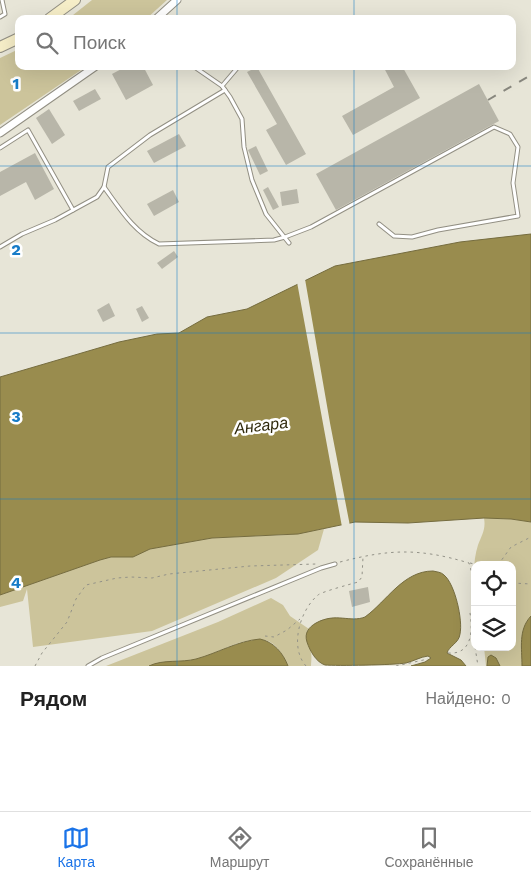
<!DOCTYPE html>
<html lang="ru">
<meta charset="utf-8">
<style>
body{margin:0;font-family:"Work Sans",sans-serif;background:#f6f6f6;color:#222}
.controls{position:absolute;right:15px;bottom:15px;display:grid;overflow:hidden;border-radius:10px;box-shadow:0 5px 20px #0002}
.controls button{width:45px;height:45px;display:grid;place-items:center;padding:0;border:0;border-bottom:1px solid #e0e0e0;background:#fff;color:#222;font:25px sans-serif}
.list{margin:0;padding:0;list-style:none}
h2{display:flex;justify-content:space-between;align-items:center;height:65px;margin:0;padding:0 20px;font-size:21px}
h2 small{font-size:16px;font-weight:400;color:#767676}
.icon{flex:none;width:28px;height:28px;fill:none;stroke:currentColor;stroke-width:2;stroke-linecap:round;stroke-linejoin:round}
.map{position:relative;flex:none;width:531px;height:666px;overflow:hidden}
.search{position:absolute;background:#fff;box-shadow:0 5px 20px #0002;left:15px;right:15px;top:15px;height:55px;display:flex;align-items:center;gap:12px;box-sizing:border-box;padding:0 18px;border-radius:10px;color:#767676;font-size:19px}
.sheet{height:145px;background:#fff}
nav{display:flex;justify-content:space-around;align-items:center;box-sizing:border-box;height:70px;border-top:1px solid #e0e0e0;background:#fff;font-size:14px;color:#767676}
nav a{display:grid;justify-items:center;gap:2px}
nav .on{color:#1a73e8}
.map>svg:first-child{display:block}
.green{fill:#ccc49b}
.water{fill:#998c4e;stroke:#756c3f}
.pier{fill:#e7e5d7}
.building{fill:#b8b6a9}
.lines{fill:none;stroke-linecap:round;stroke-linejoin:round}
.lane-casing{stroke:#928f83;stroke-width:5}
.street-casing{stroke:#928f83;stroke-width:9}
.secondary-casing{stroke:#928f83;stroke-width:12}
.path{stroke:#939288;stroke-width:1;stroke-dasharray:2.5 4;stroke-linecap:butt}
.lane{stroke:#fff;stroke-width:3}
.street{stroke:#fff;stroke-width:7}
.secondary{stroke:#f6eec8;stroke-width:10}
.rail{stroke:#88877e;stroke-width:2;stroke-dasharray:9 9;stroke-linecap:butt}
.grid{fill:none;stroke:#177cc7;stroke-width:1;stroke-opacity:0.55}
.labels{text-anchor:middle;stroke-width:5;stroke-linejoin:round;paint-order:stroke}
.water-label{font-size:16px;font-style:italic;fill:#302a0d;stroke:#fff}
.grid-label{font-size:16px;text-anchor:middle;font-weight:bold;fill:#177cc7;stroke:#fff;stroke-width:5;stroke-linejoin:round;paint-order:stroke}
</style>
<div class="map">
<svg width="531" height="666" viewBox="0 0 531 666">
<rect width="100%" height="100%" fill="#e7e5d7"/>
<g class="green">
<polygon points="92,0 167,0 146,19 68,19"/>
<polygon points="19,49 19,66 87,66 0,125 0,58"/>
<path d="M484,518L511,519L531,522V616C519,630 522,649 522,666H500L496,658L491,655L488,660L487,666H486L484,647H512V565H475V585C473,572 474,558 478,545C482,535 486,529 484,518Z"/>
<polygon points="324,529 318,550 276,578 152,631 33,647 27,589 23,601 0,607 0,595 100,560 111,557 133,557 150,549 212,538 287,535"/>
<path d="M271,598L283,605L290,616L309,629C304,638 310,644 311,653C312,657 311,662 311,666H288C283,655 276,641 263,640C239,637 216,655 193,660C183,662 173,662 163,663C158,663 153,665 148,666C135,666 119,666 106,666L218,622Z"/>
</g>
<g class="water">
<polygon points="531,234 531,522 511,519 484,518 408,523 355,522 298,534 212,538 150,549 133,557 111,557 100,560 0,595 0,377 119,342 157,334 179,333 207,317 247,309 335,266 460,242"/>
<path d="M433,571C437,572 441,572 444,575C455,584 463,620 460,634C459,643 449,646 447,653L461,660L466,666H411L425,662L431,658L428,656C420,657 414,661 406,663C394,665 336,666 325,665C316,662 310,651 307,642C304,633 309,627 316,623C336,612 350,623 365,617C387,601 403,571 433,571Z"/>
<path d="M531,616V666H522C522,648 518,630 531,616Z"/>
<path d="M260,639C274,642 283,653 288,666H149C163,659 181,663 196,659C218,653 237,641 260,639Z"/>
<polygon points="491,655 496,658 500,666 487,666 488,657"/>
</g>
<polygon class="pier" points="305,279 330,423 350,526 342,527 297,282"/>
<g class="building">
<polygon points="127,66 143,66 153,85 126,100 112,74"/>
<polygon points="383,66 402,66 420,98 353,135 342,116 394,87"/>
<polygon points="257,67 306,154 286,165 266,130 277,124 247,72"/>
<polygon points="479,84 499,121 336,210 316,174"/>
<polygon points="95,89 101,99 79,111 73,101"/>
<polygon points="49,109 65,135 52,144 36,118"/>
<polygon points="179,134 186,146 154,163 147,151"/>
<polygon points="256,146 268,171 260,175 248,150"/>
<polygon points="35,153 54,189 35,200 26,182 0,196 0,172"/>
<polygon points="268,187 279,207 273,210 263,190"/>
<polygon points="297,189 299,203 282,206 280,192"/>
<polygon points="173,190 179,202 154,216 147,204"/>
<polygon points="174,251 178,257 162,269 157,263"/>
<polygon points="109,303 115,316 103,322 97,310"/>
<polygon points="142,306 149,318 142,322 136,309"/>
<polygon points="368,587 370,602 352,607 349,591"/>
</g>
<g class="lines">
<g class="lane-casing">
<g id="lane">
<polyline points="0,17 5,14 2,0"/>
<polyline points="193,66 222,86 230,97 242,119 244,147 252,180 266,214 289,243"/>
<polyline points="222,86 239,66"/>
<polyline points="0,148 28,130 73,210"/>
<path d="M104,187C120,209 134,232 159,244L274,240L285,237L311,227L494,127L510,134L518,147L513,183L518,216L438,230L412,237L394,236L379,224"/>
<polyline points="0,247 22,234 55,220 97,197 104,187 108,167 150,135 225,90"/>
<polyline points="88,666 102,658 321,568 335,564"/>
</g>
</g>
<g class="street-casing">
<g id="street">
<polyline points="156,19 177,0"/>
<polyline points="0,133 96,66"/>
</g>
</g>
<g class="secondary-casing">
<g id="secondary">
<polyline points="49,19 75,0"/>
<polyline points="0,47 19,38"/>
</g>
</g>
<g class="path">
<path d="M340,562C390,549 419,548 469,563L475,585"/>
<polyline points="470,563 478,565"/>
<polyline points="498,565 511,547 531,537"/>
<polyline points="512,583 531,584"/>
<polyline points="475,633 473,637 475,646"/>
<polyline points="265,636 274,637 287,630 300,619"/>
<polyline points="475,647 478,666"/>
<path d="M448,653C472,655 473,631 470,613L475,607"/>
<polyline points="35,666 42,653 67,622 76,599 86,585 117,578 131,577 152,578 169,574 250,566 316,564"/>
<path d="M306,666C289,647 300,610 318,595C321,592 351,584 358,582L362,577L363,557"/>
<polyline points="396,666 428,659"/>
</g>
<use href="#lane" class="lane"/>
<use href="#street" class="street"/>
<use href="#secondary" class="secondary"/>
<polyline class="rail" points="488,100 531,75"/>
</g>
<path class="grid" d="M177,0V19M354,0V19M177,66V666M354,66V666M0,166H531M0,333H531M0,499H531"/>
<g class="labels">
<g class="water-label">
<text transform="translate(261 425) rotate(-7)" y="6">Ангара</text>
</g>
</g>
<g class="grid-label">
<text x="16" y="89">1</text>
<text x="16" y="255">2</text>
<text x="16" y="422">3</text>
<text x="16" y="588">4</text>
</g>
</svg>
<div class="controls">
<button><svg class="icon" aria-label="locate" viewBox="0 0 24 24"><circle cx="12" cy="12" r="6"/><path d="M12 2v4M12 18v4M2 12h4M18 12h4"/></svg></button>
<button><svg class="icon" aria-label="layers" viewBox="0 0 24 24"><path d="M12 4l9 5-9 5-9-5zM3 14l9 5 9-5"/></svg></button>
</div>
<div class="search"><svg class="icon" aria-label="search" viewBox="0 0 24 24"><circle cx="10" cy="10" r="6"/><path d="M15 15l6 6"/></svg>Поиск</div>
</div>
<section class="sheet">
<h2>Рядом<small>Найдено: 0</small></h2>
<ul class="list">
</ul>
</section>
<nav>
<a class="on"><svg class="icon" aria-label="map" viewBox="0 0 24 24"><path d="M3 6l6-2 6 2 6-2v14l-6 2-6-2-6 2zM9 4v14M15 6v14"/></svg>Карта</a>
<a><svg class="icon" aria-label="directions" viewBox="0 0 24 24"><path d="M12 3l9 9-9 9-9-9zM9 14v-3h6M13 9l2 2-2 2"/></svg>Маршрут</a>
<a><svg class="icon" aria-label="saved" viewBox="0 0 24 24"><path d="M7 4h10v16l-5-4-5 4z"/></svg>Сохранённые</a>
</nav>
